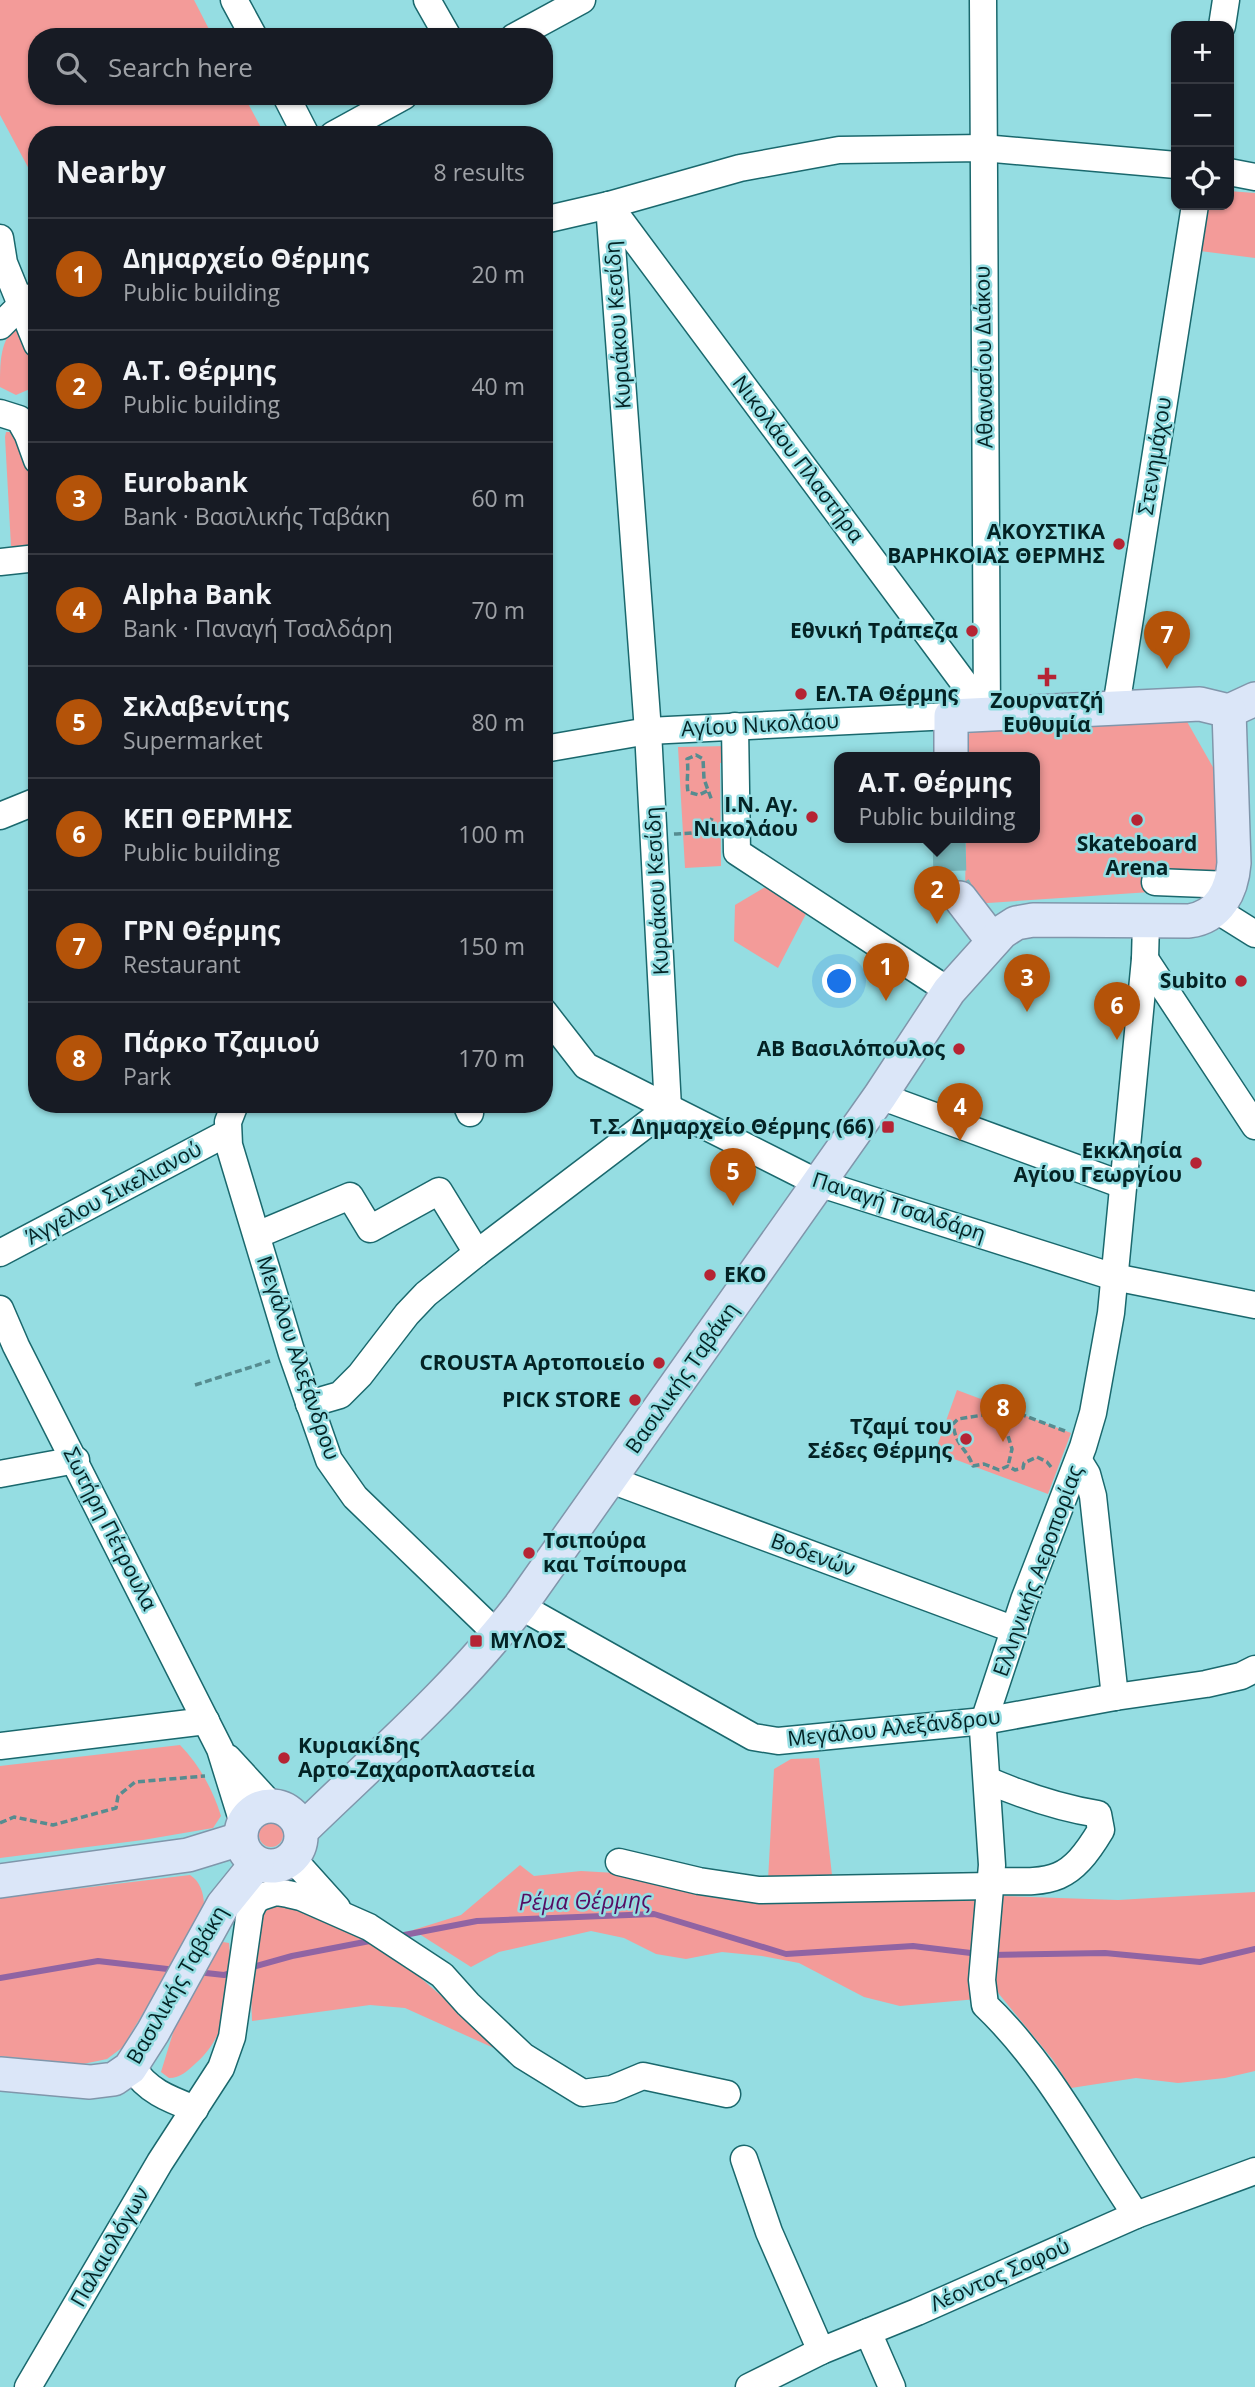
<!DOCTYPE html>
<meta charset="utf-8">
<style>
body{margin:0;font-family:"Open Sans",sans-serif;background:#20242c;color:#f1f3f6}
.controls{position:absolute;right:21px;top:21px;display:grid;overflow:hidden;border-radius:14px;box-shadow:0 2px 5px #0004}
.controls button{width:63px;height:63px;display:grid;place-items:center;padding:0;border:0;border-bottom:2px solid #363941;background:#171b24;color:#f1f3f6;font:35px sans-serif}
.you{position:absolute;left:840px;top:982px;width:24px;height:24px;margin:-18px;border:5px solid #fff;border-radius:50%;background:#1a73e8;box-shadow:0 0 0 10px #1a73e833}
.badge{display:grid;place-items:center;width:46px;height:46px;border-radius:50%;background:#b45309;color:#fff;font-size:23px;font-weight:700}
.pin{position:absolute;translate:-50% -58px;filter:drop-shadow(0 2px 4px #0008)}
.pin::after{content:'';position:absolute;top:37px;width:24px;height:21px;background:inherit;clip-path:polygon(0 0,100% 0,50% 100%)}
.popup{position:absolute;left:834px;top:752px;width:206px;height:91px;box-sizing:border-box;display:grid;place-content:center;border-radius:14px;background:#171b24;filter:drop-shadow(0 2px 5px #0005);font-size:23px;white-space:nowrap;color:#9ea1a6}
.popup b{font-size:26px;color:#f1f3f6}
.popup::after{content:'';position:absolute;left:50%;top:100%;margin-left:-14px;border:14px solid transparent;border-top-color:#171b24}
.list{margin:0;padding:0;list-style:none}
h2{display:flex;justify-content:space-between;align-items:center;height:91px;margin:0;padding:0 28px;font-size:30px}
h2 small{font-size:23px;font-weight:400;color:#9ea1a6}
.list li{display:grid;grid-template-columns:46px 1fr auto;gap:21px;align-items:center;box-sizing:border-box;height:112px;padding:0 28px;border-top:2px solid #363941}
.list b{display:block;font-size:26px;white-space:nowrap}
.list p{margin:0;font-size:23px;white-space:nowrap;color:#9ea1a6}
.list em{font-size:23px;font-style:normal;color:#9ea1a6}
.icon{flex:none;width:38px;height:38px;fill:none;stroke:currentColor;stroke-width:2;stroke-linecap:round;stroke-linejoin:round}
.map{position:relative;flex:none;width:1255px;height:2387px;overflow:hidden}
.search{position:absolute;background:#171b24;box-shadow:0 2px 5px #0004;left:28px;top:28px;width:525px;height:77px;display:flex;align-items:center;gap:18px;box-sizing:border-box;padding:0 24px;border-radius:28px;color:#9ea1a6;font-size:26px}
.panel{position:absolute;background:#171b24;box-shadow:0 2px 5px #0004;left:28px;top:126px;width:525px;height:987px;border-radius:28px}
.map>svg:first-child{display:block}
.green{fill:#f39b99}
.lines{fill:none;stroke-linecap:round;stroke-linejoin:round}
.stream{stroke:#9064a3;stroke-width:6}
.major-tunnel{stroke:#78b8bc;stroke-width:33;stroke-dasharray:33 17;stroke-linecap:butt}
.minor-casing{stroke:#1a686d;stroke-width:29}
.major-casing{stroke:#8096ab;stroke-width:36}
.path{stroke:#568c90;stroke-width:3.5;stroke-dasharray:7 3.5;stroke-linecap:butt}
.minor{stroke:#fff;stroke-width:26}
.major{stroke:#dbe6f8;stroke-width:33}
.poi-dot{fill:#b52434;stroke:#95dde2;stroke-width:2.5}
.labels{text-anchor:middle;stroke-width:5;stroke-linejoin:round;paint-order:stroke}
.street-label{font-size:21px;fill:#032224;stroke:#95dde2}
.poi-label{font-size:21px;font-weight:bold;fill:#032224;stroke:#95dde2;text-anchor:end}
.water-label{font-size:23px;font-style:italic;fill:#560d62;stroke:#95dde2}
</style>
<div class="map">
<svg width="1255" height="2387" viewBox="0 0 1255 2387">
<rect width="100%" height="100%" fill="#95dde2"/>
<g class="green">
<polygon points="0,0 194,0 213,37 37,37 37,96 244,96 265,135 37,135 37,184 0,115"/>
<polygon points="1229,191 1255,193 1255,258 1200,251 1209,205 1229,205"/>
<path d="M18,325L37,355V386L16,395L0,387C0,360 0,340 18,325Z"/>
<polygon points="6,432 14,432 20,436 37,487 37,548 11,546 5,437"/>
<polygon points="1185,718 1214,769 1220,862 1210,888 973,904 965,894 966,838 1035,838 1035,758 968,758 968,736 976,725"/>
<polygon points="728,746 729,762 720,763 721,866 685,868 678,747"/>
<polygon points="767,886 807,912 778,968 734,941 735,905"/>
<polygon points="957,1390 1071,1433 1048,1494 935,1452"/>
<path d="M180,1745C199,1764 213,1790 221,1816L213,1828L143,1840L0,1858V1766Z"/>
<polygon points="819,1758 835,1902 944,1897 982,1898 977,1999 900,2006 864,1997 799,1963 762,1956 722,1952 686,1959 656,1954 624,1938 591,1931 499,1952 471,1967 413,1930 461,1915 520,1865 534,1876 581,1871 633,1874 767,1899 774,1769 791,1759"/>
<circle cx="271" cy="1835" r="12"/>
<path d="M190,1875C202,1882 206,1900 203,1913C198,1933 183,1952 172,1969C155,1995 138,2020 123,2047L107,2059L83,2064L0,2056V1898Z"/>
<polygon points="1255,1892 1255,2071 1225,2078 1178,2083 1136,2078 1071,2088 1053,2060 999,1994 992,1980 1001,1896 1118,1900"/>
<polygon points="281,1904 345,1925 408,1967 475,2025 496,2049 405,2008 370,2005 252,2021 250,1968 263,1912"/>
<path d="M223,1942L229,1943C230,1956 233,1972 231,1986C228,2015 218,2044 196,2063C187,2071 181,2078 169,2078L161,2072L176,2023Z"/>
</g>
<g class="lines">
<g class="stream">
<polyline points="399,1936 477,1921 654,1914 786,1954 913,1946 979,1954"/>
<polyline points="989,1955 1105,1953 1200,1962 1255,1949"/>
<polyline points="249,1968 292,1956 375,1940"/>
<polyline points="197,1972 224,1975 235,1972"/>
<polyline points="0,1978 98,1961 176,1970"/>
</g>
<polyline class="major-tunnel" points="949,838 950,879 960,898"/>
<g class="minor-casing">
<g id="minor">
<polyline points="234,0 254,37"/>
<polyline points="427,0 448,37"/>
<polyline points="983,0 987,714"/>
<polyline points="1222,26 1226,0"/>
<polyline points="514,37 582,0"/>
<polyline points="286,96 306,135"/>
<polyline points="333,135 404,96"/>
<polyline points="1229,172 1255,177"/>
<polyline points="609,205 648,731 668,1108"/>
<polyline points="609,205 987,714"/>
<polyline points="544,220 609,205 740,168 839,150 983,148 1176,165"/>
<polyline points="0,238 4,263 37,344"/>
<polyline points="0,326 21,305 37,294"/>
<polyline points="0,413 19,419 28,435 37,460"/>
<polyline points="0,562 37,558"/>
<polyline points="1116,707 1195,205"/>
<polyline points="735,726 737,852 949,991"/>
<polyline points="544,749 648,731 951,716"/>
<polyline points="0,816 37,801"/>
<polyline points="1155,882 1231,885"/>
<polyline points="1215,909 1255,934"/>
<polyline points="1145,959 1255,1126"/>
<polyline points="544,1012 586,1066 818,1183 1114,1277 1255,1305"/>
<polyline points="880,1096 1123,1185"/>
<polyline points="235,1104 228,1122 229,1145 292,1354 329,1460 355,1497 498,1635"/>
<polyline points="466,1104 470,1113"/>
<polyline points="257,1235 350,1196 370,1229 439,1191 477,1253"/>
<polyline points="0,1253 227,1133"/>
<polyline points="0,1309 16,1346 220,1749 243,1823"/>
<polyline points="309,1404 340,1395 360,1375 407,1314 426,1294 477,1253 668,1108"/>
<polyline points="1079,1461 1087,1474 1093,1496 1115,1697"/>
<polyline points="0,1474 76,1460"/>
<polyline points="611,1480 1015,1630"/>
<polyline points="520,1606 753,1737 778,1741 984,1721 1115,1697 1206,1684 1241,1676 1255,1669"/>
<polyline points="0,1746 206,1721"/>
<polyline points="228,1758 272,1806"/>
<path d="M987,1780C1022,1795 1059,1808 1098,1814L1101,1830C1068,1885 1052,1882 991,1881"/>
<polyline points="292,1858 337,1908"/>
<polyline points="619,1862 699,1881 759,1890 991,1886"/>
<path d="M132,2067C147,2091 169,2099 195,2109"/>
<polyline points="744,2159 769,2232 821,2351"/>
<path d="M1136,2215C1088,2144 1047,2064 985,2005L982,1980L992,1865L983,1730L984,1721L1024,1600L1083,1447L1093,1413L1111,1313L1145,959L1146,922"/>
<polyline points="868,2332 892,2387"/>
<polyline points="28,2387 160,2162 221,2068 232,2037 250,1911 255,1901 261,1897 276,1892 288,1894 301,1897 369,1927 442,1975 468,2004 523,2056 583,2093 612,2089 643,2076 727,2094"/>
<polyline points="749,2387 821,2351 917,2312 1136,2215 1255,2171"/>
</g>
</g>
<g class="major-casing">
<g id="major">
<polyline points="1229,711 1255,699"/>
<polyline points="951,758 951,716 1200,704 1229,711"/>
<polyline points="960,898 993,941"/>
<circle cx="271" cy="1836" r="30"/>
<path d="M301,1831C376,1758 455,1690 520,1606L880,1096L949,991L1002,932L1016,923L1033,920L1189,921C1219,917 1232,891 1234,863L1229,711"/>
<polyline points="0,1881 188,1855 240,1839"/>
<polyline points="0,2074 90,2082 114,2079 130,2068 153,2032 223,1905 257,1863"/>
</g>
</g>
<g class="path">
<path d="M707,791L699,795L688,792C686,780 689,771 687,759L696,755L703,759L704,779L712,801"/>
<path d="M674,834C690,833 705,835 712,818"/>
<polyline points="195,1385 270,1361"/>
<polyline points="999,1406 1012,1449 1008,1466"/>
<path d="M1051,1467L1047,1462L1037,1457L1024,1463L1023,1468L1015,1470L1008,1466L999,1470L984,1464L973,1466C966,1447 956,1447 953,1424L958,1419L983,1415L999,1406L1065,1431"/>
<polyline points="0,1823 14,1817 53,1825 116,1808 118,1796 135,1782 205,1776"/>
</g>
<use href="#minor" class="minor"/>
<use href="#major" class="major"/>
</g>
<g class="poi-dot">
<circle cx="1119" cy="544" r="7"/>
<circle cx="972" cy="631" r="7"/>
<path d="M1043.5 666.5h7v7h7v7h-7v7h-7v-7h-7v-7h7z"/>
<circle cx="801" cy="694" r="7"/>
<circle cx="812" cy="817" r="7"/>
<circle cx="1137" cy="820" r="7"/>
<circle cx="1241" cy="981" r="7"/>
<circle cx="959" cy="1049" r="7"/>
<rect x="881" y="1120" width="14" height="14" rx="3.5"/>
<circle cx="1196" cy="1163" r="7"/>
<circle cx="710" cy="1275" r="7"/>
<circle cx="659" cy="1363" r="7"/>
<circle cx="635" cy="1400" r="7"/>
<circle cx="966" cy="1439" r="7"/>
<circle cx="529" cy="1553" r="7"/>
<rect x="469" y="1634" width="14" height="14" rx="3.5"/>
<circle cx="284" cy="1758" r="7"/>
</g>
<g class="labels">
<g class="street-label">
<text transform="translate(618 325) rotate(-94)" y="7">Κυριάκου Κεσίδη</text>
<text transform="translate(984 357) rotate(-91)" y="7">Αθανασίου Διάκου</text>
<text transform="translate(1155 456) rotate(-81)" y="7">Στενημάχου</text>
<text transform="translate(798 459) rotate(53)" y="7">Νικολάου Πλαστήρα</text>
<text transform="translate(760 725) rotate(-3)" y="7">Αγίου Νικολάου</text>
<text transform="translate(657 891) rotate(-93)" y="7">Κυριάκου Κεσίδη</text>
<text transform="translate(114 1193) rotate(-28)" y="7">Άγγελου Σικελιανού</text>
<text transform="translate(899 1207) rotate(18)" y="7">Παναγή Τσαλδάρη</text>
<text transform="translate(298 1358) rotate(71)" y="7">Μεγάλου Αλεξάνδρου</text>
<text transform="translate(682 1378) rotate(-55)" y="7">Βασιλικής Ταβάκη</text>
<text transform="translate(110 1529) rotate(63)" y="7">Σωτήρη Πέτρουλα</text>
<text transform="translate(813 1555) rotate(20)" y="7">Βοδενών</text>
<text transform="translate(1038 1571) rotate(-70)" y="7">Ελληνικής Αεροπορίας</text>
<text transform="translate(894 1728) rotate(-6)" y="7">Μεγάλου Αλεξάνδρου</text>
<text transform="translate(177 1985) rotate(-60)" y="7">Βασιλικής Ταβάκη</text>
<text transform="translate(110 2247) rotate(-60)" y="7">Παλαιολόγων</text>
<text transform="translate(1000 2275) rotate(-24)" y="7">Λέοντος Σοφού</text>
</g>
<g class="poi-label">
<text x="1105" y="539">ΑΚΟΥΣΤΙΚΑ<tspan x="1105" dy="24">ΒΑΡΗΚΟΙΑΣ ΘΕΡΜΗΣ</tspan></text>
<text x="958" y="638">Εθνική Τράπεζα</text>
<text x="815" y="701" text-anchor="start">ΕΛ.ΤΑ Θέρμης</text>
<text x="1047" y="708" text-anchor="middle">Ζουρνατζή<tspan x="1047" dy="24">Ευθυμία</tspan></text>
<text x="798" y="812">Ι.Ν. Αγ.<tspan x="798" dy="24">Νικολάου</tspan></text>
<text x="1137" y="851" text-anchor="middle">Skateboard<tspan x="1137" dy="24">Arena</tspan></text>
<text x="1227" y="988">Subito</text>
<text x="945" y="1056">ΑΒ Βασιλόπουλος</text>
<text x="874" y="1134">Τ.Σ. Δημαρχείο Θέρμης (66)</text>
<text x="1182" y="1158">Εκκλησία<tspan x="1182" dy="24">Αγίου Γεωργίου</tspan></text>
<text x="724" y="1282" text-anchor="start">EKO</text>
<text x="645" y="1370">CROUSTA Αρτοποιείο</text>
<text x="621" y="1407">PICK STORE</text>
<text x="952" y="1434">Τζαμί του<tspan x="952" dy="24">Σέδες Θέρμης</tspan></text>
<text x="543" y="1548" text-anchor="start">Τσιπούρα<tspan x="543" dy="24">και Τσίπουρα</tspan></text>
<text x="490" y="1648" text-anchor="start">ΜΥΛΟΣ</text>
<text x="298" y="1753" text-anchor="start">Κυριακίδης<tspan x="298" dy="24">Αρτο-Ζαχαροπλαστεία</tspan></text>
</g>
<g class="water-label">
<text transform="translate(585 1901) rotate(-1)" y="8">Ρέμα Θέρμης</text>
</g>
</g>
</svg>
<div class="controls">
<button>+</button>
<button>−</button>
<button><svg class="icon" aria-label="locate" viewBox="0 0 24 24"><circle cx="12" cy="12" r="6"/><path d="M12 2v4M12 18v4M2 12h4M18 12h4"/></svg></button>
</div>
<div class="you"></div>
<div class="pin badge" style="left:886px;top:1001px">1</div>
<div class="pin badge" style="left:937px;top:924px">2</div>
<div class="popup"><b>Α.Τ. Θέρμης</b>Public building</div>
<div class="pin badge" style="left:1027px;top:1012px">3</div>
<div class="pin badge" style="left:960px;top:1141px">4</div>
<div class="pin badge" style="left:733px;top:1206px">5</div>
<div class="pin badge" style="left:1117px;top:1040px">6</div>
<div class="pin badge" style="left:1167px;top:669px">7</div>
<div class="pin badge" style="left:1003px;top:1442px">8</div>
<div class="search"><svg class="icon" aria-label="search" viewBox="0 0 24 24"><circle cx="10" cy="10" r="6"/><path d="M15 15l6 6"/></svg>Search here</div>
<section class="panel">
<h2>Nearby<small>8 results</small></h2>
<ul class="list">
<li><span class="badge">1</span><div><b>Δημαρχείο Θέρμης</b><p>Public building</p></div><em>20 m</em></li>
<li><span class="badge">2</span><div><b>Α.Τ. Θέρμης</b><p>Public building</p></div><em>40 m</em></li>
<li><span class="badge">3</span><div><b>Eurobank</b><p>Bank · Βασιλικής Ταβάκη</p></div><em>60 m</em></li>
<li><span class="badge">4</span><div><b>Alpha Bank</b><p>Bank · Παναγή Τσαλδάρη</p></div><em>70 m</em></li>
<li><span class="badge">5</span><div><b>Σκλαβενίτης</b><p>Supermarket</p></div><em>80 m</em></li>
<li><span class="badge">6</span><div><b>ΚΕΠ ΘΕΡΜΗΣ</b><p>Public building</p></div><em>100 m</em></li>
<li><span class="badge">7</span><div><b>ΓΡΝ Θέρμης</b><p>Restaurant</p></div><em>150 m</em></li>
<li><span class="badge">8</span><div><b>Πάρκο Τζαμιού</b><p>Park</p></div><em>170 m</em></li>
</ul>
</section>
</div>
